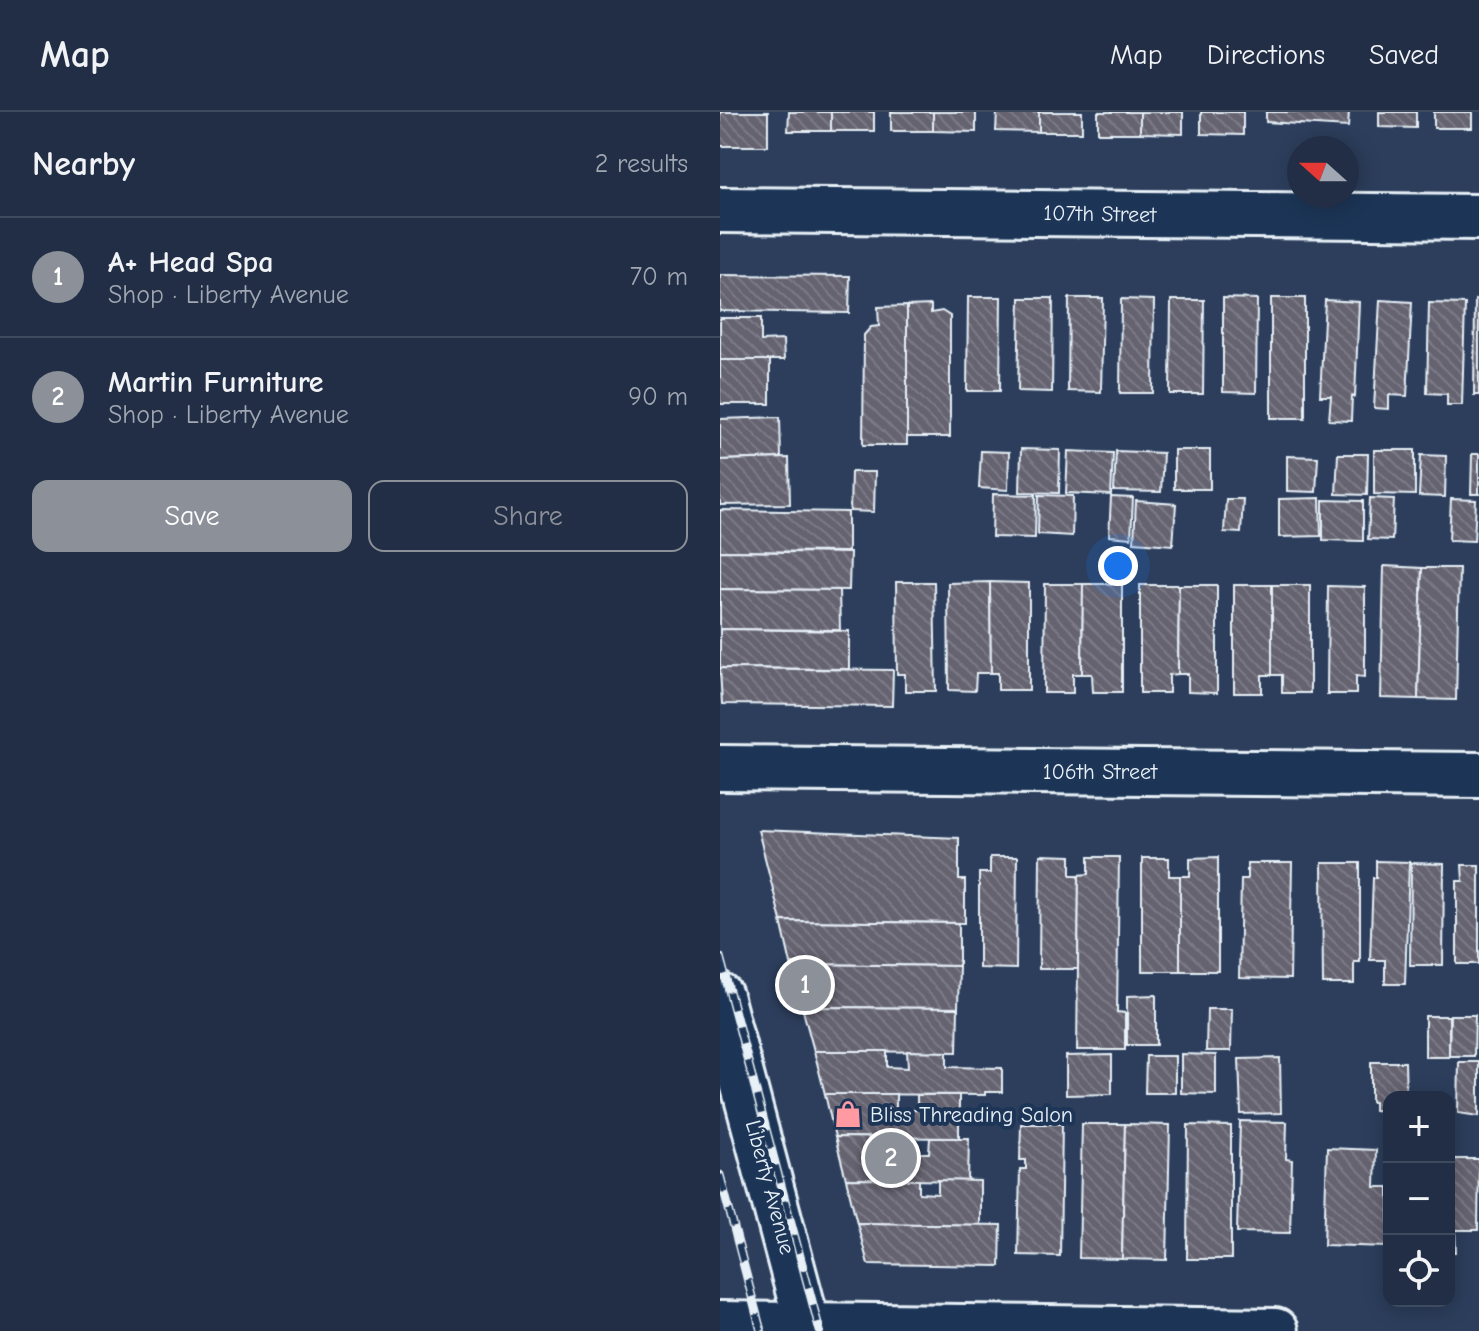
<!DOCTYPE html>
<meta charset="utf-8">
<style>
body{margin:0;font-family:"Comic Neue",sans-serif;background:#2d3a50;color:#f1f3f6}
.controls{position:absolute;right:24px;bottom:24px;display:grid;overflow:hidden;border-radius:16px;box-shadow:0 4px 20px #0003}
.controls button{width:72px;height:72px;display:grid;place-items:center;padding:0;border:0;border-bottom:2px solid #3e4a5e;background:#212e45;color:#f1f3f6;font:40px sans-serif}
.compass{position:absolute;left:567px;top:24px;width:72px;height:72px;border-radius:50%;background:#212e45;box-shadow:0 4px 20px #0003;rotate:291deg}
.you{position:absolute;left:398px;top:454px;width:28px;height:28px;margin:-20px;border:6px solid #fff;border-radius:50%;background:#1a73e8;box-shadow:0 0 0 12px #1a73e833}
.badge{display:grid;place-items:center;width:52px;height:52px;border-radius:50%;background:#8c9099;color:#fff;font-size:26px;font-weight:700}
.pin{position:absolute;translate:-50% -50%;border:4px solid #fff;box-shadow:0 2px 8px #0006}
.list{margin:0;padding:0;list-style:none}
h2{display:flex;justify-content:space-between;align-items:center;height:104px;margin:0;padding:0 32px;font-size:34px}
h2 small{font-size:26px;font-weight:400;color:#a2a8b3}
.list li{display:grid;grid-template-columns:52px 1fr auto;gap:24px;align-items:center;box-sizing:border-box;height:120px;padding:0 32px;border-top:2px solid #3e4a5e}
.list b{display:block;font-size:30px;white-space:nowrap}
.list p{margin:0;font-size:26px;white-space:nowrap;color:#a2a8b3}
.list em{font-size:26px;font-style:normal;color:#a2a8b3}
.actions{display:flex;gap:16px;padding:24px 32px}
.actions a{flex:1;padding:18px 0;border:2px solid #8c9099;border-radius:16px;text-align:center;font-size:28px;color:#8c9099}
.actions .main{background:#8c9099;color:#fff}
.icon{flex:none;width:44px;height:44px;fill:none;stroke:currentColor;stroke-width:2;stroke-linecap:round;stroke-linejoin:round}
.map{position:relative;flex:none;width:759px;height:1219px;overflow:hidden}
header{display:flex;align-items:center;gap:48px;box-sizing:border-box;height:112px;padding:0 40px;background:#212e45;border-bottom:2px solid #3e4a5e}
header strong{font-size:38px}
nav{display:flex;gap:44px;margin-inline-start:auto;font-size:28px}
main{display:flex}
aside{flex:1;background:#212e45}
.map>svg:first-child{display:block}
.building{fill:url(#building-back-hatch);stroke:#e8f1f8;stroke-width:2}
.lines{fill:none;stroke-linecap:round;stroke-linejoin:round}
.minor-casing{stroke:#e8f1f8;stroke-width:50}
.minor{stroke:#1d3557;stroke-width:44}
.rail-casing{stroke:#e8f1f8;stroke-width:9}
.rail{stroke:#1d3557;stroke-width:6;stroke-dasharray:18;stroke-linecap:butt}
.labels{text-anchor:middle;stroke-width:8;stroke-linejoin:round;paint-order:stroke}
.street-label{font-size:22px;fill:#e8f1f8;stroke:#1d3557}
.poi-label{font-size:22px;fill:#e8f1f8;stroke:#1d3557;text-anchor:start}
</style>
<header>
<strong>Map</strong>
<nav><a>Map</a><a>Directions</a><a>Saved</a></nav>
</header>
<main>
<aside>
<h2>Nearby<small>2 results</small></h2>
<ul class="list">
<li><span class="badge">1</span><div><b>A+ Head Spa</b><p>Shop · Liberty Avenue</p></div><em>70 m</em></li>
<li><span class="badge">2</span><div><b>Martin Furniture</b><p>Shop · Liberty Avenue</p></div><em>90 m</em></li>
</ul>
<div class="actions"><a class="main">Save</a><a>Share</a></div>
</aside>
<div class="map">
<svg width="759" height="1219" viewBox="0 0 759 1219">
<defs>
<pattern id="building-back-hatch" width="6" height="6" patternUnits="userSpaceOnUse" patternTransform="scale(2)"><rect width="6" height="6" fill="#666371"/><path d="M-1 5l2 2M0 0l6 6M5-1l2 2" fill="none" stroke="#7c7a86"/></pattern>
</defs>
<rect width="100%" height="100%" fill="#2c3e5c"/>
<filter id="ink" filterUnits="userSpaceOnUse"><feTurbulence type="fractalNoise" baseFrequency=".0125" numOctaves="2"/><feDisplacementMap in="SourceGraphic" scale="16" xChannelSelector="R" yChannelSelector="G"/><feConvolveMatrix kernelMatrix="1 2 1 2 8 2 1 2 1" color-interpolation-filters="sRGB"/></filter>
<g filter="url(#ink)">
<g class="building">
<rect x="0" y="0" width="48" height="34"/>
<polygon points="69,0 111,0 111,19 68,19"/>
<rect x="111" y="0" width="43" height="19"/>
<rect x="171" y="0" width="42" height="19"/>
<polygon points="213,0 256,0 256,20 213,19"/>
<polygon points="277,0 319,0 319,20 276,19"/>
<rect x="319" y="0" width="43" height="20"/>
<rect x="378" y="0" width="42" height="21"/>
<polygon points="420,0 463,0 463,22 420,21"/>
<polygon points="481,0 523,0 523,23 481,22"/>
<polygon points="546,0 629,0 628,15 546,10"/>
<polygon points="659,0 696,0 696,16 659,15"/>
<rect x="714" y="0" width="38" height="16"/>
<polygon points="0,163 130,164 129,201 0,199"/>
<polygon points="248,185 281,185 280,279 247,279"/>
<polygon points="300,186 333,186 332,280 298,279"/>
<polygon points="349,186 383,186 381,280 348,279"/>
<polygon points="503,186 537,187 536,281 503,280"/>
<rect x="551" y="186" width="34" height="120"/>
<polygon points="401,187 434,188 433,281 400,281"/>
<polygon points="451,188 484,188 483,282 450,282"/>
<polygon points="605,188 639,190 635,285 632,284 631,309 609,308 611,284 600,284"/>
<polygon points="660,188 692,190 687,284 669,283 669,297 654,296"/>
<polygon points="755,188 759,189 759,283 754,283"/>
<polygon points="709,191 745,192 742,293 727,293 727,282 707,281"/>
<polygon points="211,193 211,201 222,199 230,204 230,325 187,325 187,194"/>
<polygon points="187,194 187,333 143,333 144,223 151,215 159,214 158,195"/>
<polygon points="0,206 41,206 41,229 63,228 64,248 0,248"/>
<rect x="0" y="248" width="50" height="44"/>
<polygon points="60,305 61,346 0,348 0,307"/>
<polygon points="301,337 340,338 339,381 300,380"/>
<rect x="454" y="338" width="36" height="39"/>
<polygon points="654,338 695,338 695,383 654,382"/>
<polygon points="261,339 289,340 288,378 259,376"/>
<polygon points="348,339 393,341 391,383 346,381"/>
<polygon points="396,339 443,341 441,380 394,379"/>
<polygon points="618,342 648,342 647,383 616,382"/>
<polygon points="752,342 759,342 759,382 751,382"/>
<polygon points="701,343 726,344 725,385 699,384"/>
<polygon points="567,344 598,345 596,380 567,379"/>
<polygon points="69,346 70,392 0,393 0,348"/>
<polygon points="131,360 155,360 154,400 130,399"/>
<polygon points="273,382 316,383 315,426 272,425"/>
<polygon points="319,383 353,384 352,424 318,422"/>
<polygon points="391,385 413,386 411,426 389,424"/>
<polygon points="600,386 601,424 559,425 559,387"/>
<polygon points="650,386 674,387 672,428 648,427"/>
<polygon points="506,387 523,387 521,421 504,420"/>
<polygon points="731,387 756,388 754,429 729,428"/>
<polygon points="603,388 643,389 643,429 603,428"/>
<polygon points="416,389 456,392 453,433 414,430"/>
<polygon points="0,398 128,400 128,440 0,439"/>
<polygon points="0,439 130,441 129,478 0,477"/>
<polygon points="664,454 702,456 698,587 661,586"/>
<polygon points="702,456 739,456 736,588 698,587"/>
<polygon points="176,470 214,470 216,579 185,579 185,562 177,562"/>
<polygon points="270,470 271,561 256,561 255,579 229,578 228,471"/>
<polygon points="270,470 309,471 309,578 278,578 278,561 271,561"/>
<polygon points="325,472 363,472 362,562 353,562 353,581 324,581"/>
<polygon points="363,472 402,472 402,580 373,580 372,562 362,562"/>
<polygon points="420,473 459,473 458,562 449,563 449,581 420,581"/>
<polygon points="459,473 497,473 497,581 468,580 468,562 458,562"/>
<polygon points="514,473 552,473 552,563 542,563 542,581 514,581"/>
<polygon points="552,473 590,473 590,581 562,581 562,563 552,563"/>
<polygon points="608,474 645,475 645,565 636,564 636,582 607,582"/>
<polygon points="0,477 119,478 120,518 0,517"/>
<polygon points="0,517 129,519 129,557 0,556"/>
<polygon points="0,556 173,558 172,594 2,592"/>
<polygon points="38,718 239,726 239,768 245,768 245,811 61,809"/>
<polygon points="320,743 351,744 351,763 359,763 358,857 319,857"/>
<polygon points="270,745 297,745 296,857 259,856 259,761 270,761"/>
<polygon points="369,745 399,745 397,900 405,901 405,938 357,938 359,763 369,762"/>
<polygon points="498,745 498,859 460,859 460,764 470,764 470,746"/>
<polygon points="422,746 449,746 449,764 460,764 460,859 422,859"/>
<polygon points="656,749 689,750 685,872 665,872 665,848 650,848 653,766 656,766"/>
<polygon points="527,751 572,751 570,867 519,866 521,767 527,767"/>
<polygon points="602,751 640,751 640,850 634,850 634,872 603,872"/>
<polygon points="691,751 724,752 723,853 690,853"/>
<polygon points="742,753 759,753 759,852 737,852 737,769 743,769"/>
<polygon points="61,809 239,811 239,854 71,852"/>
<polygon points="71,852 239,854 238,896 82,895"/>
<polygon points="436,883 436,933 407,933 407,884"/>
<polygon points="82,895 238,896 237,940 94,939"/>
<polygon points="487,897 512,897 511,939 486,939"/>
<polygon points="730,903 755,903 754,944 729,944"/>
<rect x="705" y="904" width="24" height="41"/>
<polygon points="94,939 167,939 167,955 188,956 187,939 227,940 227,955 282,956 282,980 265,980 265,983 105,982"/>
<polygon points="461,942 496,943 496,982 461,981"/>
<polygon points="392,943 392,982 346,983 346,944"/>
<polygon points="426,944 455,944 455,981 425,981"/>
<polygon points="560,946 561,1001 521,1002 519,947"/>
<polygon points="651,950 685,950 686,985 669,985 669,999 654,998 654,990 651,990"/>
<polygon points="739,950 759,950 759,1004 738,1001"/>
<polygon points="105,982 176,982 176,998 197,998 197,983 239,983 239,1026 115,1025"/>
<polygon points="520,1009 567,1010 566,1047 572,1048 570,1121 517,1120"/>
<polygon points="301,1012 342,1012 340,1144 298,1143 300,1057 306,1057 306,1048 300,1048"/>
<polygon points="362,1012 405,1012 402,1147 359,1146"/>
<polygon points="405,1012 450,1013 447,1148 402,1147"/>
<polygon points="468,1013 511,1014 511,1147 467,1147"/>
<polygon points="115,1025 187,1026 187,1041 209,1041 210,1026 249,1026 248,1069 126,1067"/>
<polygon points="607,1036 656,1038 655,1075 669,1075 669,1135 604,1133"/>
<polygon points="729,1047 759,1047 758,1118 735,1118 736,1140 729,1140"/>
<polygon points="126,1067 199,1068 199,1081 218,1082 218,1068 260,1069 260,1113 137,1111"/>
<polygon points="137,1111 281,1113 280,1154 148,1152"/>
</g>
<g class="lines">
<g class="minor-casing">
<g id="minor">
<polyline points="0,98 759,105"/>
<polyline points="0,656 759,663"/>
<polyline points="0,884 89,1219"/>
<polyline points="0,1212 555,1219"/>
</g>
</g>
<use href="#minor" class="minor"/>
<g class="rail-casing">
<g id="rail">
<polyline points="0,845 100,1219"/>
<polyline points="0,1063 41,1219"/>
</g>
</g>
<use href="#rail" class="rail"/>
</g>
</g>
<defs>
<g id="shop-bare" transform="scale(2.16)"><path d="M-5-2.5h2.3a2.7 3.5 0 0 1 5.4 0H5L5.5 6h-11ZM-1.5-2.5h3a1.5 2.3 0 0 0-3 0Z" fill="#ff9aa2" stroke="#1d3557" stroke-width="2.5" paint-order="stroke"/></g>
</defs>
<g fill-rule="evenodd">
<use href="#shop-bare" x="128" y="1002"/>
</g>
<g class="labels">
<g class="street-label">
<text transform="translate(380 101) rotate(1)" y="8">107th Street</text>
<text x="380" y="667">106th Street</text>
<text transform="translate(51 1075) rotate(75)" y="8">Liberty Avenue</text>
</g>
<g class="poi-label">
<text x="150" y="1010">Bliss Threading Salon</text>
</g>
</g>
</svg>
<div class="controls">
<button>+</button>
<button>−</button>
<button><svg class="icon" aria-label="locate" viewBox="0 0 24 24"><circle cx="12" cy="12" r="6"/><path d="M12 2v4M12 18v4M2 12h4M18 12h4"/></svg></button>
</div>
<svg class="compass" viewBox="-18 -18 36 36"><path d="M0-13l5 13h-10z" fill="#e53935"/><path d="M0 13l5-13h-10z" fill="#a2a8b3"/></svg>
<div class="you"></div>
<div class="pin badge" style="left:85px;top:873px">1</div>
<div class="pin badge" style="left:171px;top:1046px">2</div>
</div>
</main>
